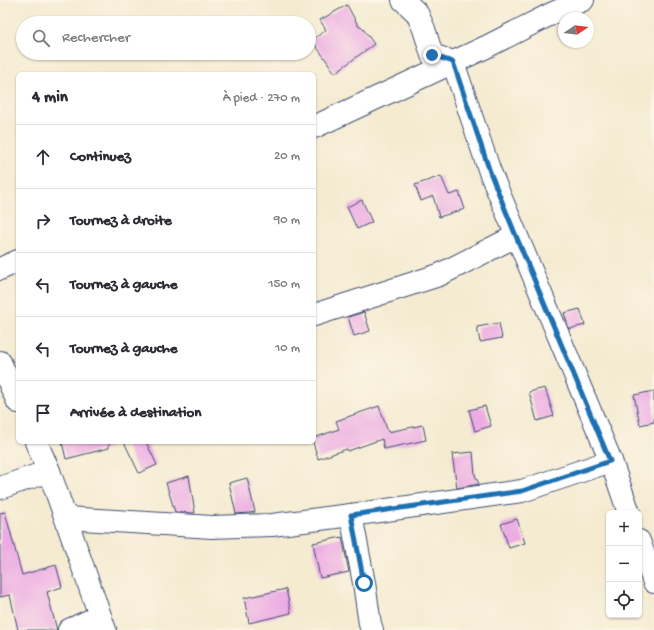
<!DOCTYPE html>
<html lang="fr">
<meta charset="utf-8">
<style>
body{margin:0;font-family:"Gochi Hand",sans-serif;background:#f7f7f7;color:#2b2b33}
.controls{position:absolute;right:12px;bottom:12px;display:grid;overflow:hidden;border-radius:6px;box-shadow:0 1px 3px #0004}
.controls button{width:36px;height:36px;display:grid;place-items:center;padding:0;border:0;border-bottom:1px solid #e1e1e2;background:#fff;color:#2b2b33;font:20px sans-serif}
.compass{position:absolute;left:558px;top:12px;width:36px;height:36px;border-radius:50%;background:#fff;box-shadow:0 1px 3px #0004;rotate:77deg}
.stop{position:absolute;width:12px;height:12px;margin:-9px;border:3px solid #1f6fb2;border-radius:50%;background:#fff}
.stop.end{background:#1f6fb2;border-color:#fff;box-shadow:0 1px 4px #0008}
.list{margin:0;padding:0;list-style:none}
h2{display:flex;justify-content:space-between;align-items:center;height:52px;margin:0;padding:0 16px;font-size:17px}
h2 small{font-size:13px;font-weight:400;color:#7c7c81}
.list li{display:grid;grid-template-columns:26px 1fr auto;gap:12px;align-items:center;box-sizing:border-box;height:64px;padding:0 16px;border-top:1px solid #e1e1e2}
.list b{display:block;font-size:15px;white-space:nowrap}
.list em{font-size:13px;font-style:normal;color:#7c7c81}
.icon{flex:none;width:22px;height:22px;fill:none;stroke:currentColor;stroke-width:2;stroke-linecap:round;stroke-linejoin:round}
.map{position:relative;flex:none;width:654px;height:630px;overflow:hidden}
.search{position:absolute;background:#fff;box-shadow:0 1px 3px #0004;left:16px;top:16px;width:300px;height:44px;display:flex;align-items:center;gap:10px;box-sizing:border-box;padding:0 14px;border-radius:22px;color:#7c7c81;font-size:15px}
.panel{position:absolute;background:#fff;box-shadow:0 1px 3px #0004;left:16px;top:72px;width:300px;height:372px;border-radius:6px}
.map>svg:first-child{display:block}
.building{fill:#ecabe3}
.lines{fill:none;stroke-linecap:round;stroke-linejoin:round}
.minor-casing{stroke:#3c4b6f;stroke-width:24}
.minor{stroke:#fff;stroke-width:22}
.route{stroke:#1f6fb2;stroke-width:5}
</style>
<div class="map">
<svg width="654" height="630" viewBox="0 0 654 630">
<rect width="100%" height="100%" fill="#fcf5e5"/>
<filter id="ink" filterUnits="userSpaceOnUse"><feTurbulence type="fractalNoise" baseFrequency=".025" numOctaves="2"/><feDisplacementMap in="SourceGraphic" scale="8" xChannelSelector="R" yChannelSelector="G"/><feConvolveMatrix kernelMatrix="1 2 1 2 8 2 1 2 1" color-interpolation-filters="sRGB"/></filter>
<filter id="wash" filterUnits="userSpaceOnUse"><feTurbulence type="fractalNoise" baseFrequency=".012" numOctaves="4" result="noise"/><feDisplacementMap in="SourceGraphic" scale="16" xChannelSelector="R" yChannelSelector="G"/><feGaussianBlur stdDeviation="0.9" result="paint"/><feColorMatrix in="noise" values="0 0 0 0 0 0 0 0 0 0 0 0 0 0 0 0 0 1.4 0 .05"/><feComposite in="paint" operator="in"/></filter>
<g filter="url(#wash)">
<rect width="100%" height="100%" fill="#f4ebd1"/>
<g id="blocks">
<g class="building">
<polygon points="347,5 359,27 361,26 374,44 335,73 312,40 326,30 320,20"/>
<polygon points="441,176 449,195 459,192 465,209 439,217 433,196 421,201 415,185"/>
<polygon points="362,200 372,222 357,229 347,207"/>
<polygon points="580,309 585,325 569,329 564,313"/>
<polygon points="364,312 370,331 354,336 348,317"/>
<polygon points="499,323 502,338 480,342 477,327"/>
<polygon points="545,388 554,416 537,421 529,392"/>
<polygon points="654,391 654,422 640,425 634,395"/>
<polygon points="379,406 388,432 423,425 426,440 384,449 382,439 348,451 347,449 318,459 313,442 314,442 314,438 339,429 336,421"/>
<polygon points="485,406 491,426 475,431 469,410"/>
<polygon points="62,442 109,442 109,448 66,459"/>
<polygon points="124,442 146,442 157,465 139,473"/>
<polygon points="473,452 475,475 479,484 457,488 452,454"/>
<polygon points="189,476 195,513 175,512 166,483"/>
<polygon points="247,478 255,512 249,513 236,514 229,483"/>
<polygon points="5,512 22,575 56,565 62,587 47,592 57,630 18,630 10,595 0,597 0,513"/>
<polygon points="517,519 525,543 509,548 501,524"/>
<polygon points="342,537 349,572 320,578 313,543"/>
<polygon points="286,589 291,613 249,623 244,598"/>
</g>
</g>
</g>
<g filter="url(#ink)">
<use href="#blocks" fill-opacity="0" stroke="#3c4b6f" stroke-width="1"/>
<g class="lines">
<g class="minor-casing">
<g id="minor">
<polyline points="403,0 417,13 424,29 432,55 453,62"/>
<polyline points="453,62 490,172 611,461 629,513"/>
<polyline points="314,127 486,47 551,14 583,0"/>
<polyline points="0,269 18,261"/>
<polyline points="314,315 439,275 516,236"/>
<polyline points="0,362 18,402"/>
<polyline points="36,442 49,471 105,630"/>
<polyline points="0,488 49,471"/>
<polyline points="351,515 364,583 370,624 372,630"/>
<polyline points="66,518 212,527 272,525 351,515 522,491 611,461"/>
<polyline points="639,541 654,582"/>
<polyline points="69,630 100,616"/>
</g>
</g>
<use href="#minor" class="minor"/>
</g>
</g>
<g class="lines" filter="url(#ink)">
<polyline class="route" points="364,583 351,515 522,491 610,461 516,236 490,172 453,62 432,55"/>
</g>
</svg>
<div class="controls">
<button>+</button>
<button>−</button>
<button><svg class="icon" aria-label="locate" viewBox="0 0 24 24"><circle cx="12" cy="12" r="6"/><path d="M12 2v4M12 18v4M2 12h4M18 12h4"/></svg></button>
</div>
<svg class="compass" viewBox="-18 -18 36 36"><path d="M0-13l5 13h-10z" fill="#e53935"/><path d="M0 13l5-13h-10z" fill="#7c7c81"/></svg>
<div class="stop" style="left:364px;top:583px"></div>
<div class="stop end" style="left:432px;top:55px"></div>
<div class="search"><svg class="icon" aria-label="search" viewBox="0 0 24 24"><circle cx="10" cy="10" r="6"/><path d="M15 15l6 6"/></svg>Rechercher</div>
<section class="panel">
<h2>4 min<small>À pied · 270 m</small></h2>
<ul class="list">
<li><svg class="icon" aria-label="ahead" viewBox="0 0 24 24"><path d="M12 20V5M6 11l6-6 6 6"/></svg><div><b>Continuez</b></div><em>20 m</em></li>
<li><svg class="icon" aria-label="right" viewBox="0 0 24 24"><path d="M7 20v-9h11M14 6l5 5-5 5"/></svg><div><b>Tournez à droite</b></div><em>90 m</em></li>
<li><svg class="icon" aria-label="left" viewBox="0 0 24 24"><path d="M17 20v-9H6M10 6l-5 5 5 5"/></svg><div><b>Tournez à gauche</b></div><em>150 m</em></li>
<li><svg class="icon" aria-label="left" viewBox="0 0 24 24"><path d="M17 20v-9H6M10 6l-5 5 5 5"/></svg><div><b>Tournez à gauche</b></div><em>10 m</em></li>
<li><svg class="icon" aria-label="arrive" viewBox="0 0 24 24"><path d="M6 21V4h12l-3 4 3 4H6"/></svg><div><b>Arrivée à destination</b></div></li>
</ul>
</section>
</div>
